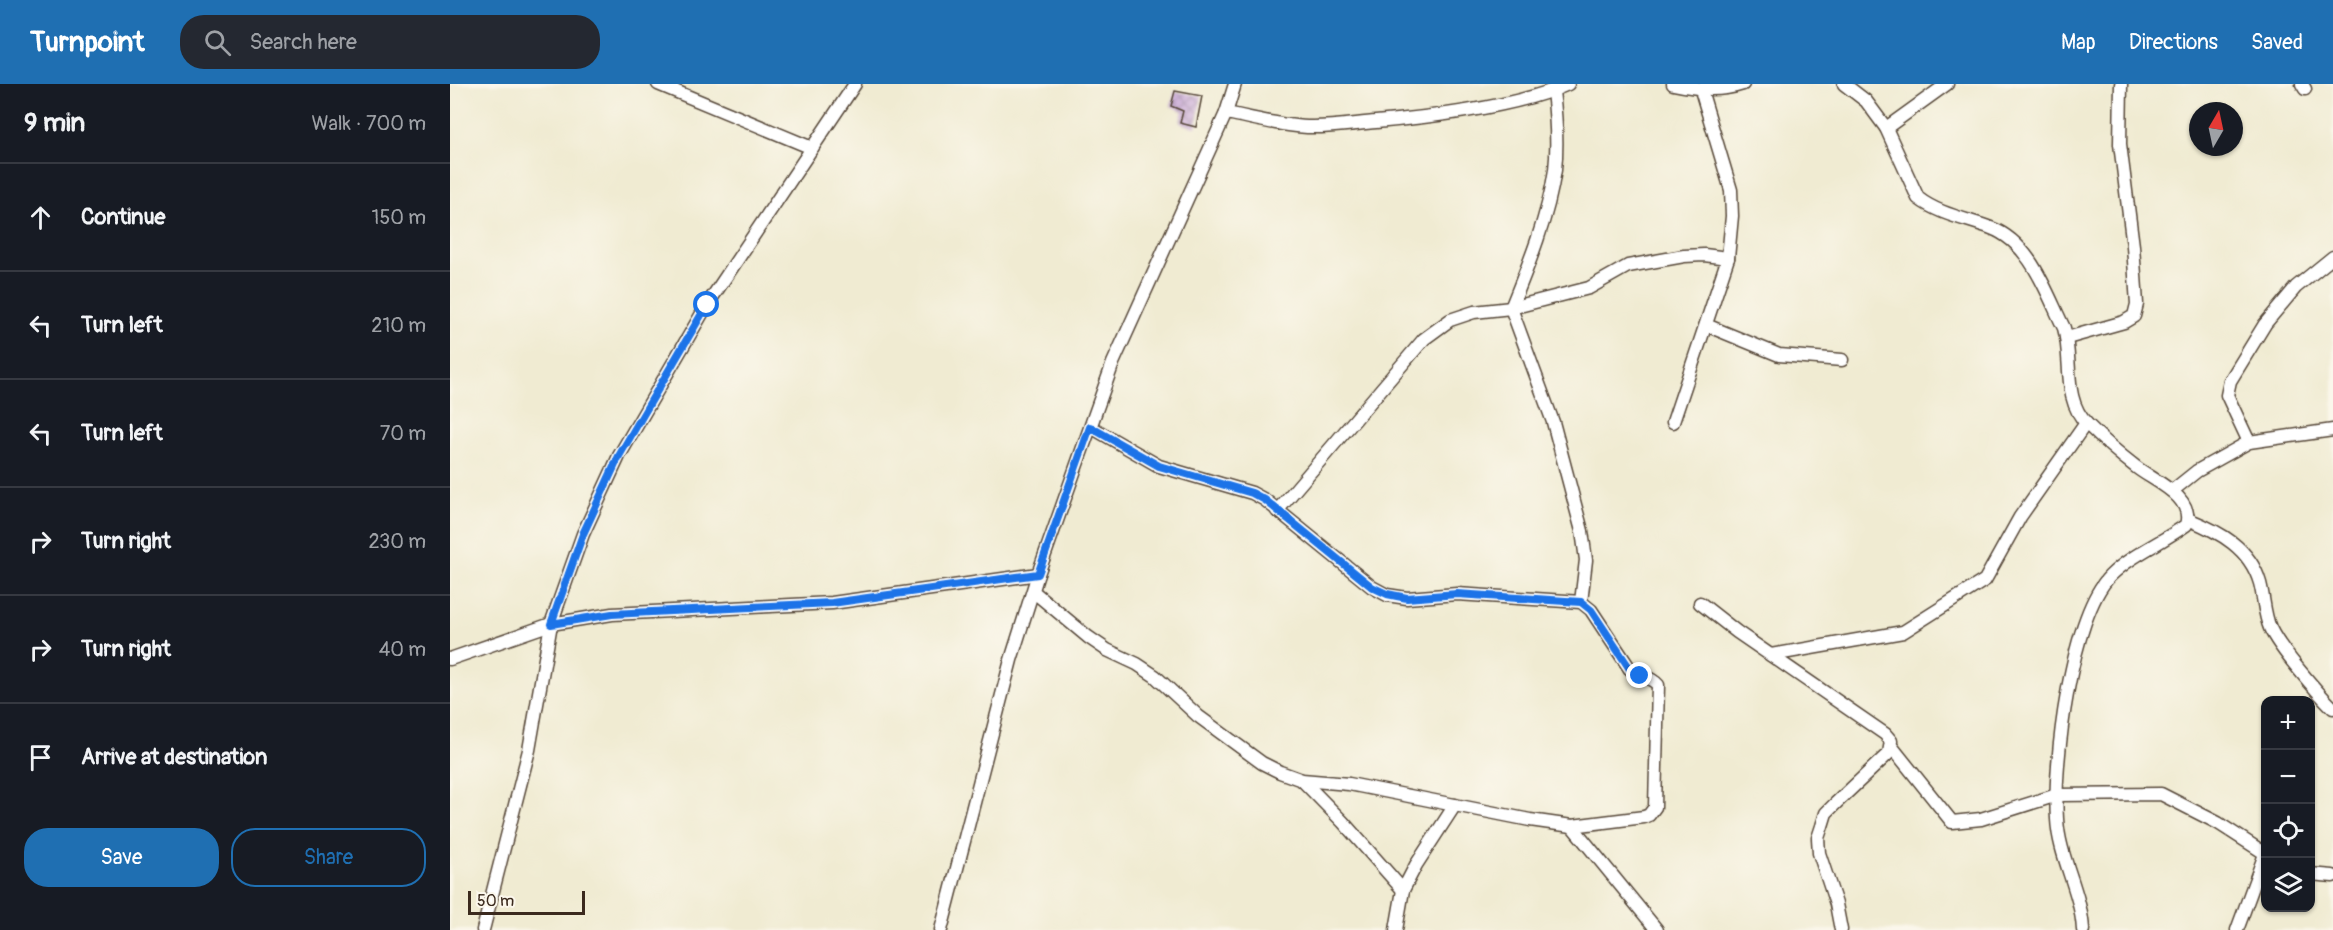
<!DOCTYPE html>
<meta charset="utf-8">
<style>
body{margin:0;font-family:Pangolin,sans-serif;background:#242831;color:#f1f3f6}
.controls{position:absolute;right:18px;bottom:18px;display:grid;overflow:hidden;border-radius:12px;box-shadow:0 2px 4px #0004}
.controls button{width:54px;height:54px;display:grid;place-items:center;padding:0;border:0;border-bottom:2px solid #363941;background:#171b24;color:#f1f3f6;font:30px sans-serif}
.compass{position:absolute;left:1739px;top:18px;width:54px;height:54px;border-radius:50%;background:#171b24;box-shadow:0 2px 4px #0004;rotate:9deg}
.scale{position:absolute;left:18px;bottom:15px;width:117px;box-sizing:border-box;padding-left:6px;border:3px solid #3b2a1e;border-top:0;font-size:16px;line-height:21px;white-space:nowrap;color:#3b2a1e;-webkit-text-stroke:4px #fbf7ec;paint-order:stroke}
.stop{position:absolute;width:18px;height:18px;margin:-14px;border:4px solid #1a73e8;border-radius:50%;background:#fff}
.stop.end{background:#1a73e8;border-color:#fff;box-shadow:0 2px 6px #0008}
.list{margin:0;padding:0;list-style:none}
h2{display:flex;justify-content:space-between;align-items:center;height:78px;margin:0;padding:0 24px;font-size:26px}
h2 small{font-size:20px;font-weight:400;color:#9ea1a6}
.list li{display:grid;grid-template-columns:39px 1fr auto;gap:18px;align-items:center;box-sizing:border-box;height:108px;padding:0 24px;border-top:2px solid #363941}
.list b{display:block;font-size:22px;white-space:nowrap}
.list em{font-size:20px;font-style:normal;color:#9ea1a6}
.actions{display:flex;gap:12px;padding:18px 24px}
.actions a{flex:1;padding:14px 0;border:2px solid #1f6fb2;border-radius:24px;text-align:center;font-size:21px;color:#1f6fb2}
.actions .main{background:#1f6fb2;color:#fff}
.icon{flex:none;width:33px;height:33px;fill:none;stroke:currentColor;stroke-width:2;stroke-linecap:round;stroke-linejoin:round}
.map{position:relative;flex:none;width:1883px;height:846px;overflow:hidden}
header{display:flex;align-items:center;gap:36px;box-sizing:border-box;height:84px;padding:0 30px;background:#1f6fb2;color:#fff}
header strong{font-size:28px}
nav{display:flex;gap:33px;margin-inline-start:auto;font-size:21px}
.search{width:420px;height:54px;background:#242831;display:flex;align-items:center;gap:15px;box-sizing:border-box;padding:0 21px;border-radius:24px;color:#9ea1a6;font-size:22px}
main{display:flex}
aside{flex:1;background:#171b24}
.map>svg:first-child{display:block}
.building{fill:url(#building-cross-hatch)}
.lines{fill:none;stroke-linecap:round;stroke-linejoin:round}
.street-casing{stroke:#564739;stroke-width:15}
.street{stroke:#fff;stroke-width:12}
.route{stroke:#1a73e8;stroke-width:8}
</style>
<header>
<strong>Turnpoint</strong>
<div class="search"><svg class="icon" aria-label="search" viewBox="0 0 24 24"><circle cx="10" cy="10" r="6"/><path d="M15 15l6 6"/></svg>Search here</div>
<nav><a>Map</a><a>Directions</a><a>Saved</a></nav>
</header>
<main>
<aside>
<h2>9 min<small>Walk · 700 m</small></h2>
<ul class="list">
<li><svg class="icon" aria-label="ahead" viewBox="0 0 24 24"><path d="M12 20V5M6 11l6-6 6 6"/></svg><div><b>Continue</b></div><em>150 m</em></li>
<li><svg class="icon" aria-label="left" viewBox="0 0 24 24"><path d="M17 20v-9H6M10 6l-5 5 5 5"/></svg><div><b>Turn left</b></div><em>210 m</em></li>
<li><svg class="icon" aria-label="left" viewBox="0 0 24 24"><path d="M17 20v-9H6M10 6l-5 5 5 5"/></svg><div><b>Turn left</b></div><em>70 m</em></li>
<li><svg class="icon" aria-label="right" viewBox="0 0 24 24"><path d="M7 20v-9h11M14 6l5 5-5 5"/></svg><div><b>Turn right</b></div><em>230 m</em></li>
<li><svg class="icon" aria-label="right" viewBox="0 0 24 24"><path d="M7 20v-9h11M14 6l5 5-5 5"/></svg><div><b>Turn right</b></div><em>40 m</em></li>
<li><svg class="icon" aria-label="arrive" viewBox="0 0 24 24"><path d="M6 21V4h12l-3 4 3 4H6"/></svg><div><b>Arrive at destination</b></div></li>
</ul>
<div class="actions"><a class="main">Save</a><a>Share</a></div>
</aside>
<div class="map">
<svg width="1883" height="846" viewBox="0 0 1883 846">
<defs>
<pattern id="building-cross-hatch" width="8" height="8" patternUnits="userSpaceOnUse" patternTransform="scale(1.5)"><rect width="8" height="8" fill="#caabd7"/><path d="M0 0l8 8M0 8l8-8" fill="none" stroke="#a58bae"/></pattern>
</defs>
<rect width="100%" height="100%" fill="#fbf7ec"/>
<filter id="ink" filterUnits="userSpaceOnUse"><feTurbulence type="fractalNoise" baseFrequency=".0167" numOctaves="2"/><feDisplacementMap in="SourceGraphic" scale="12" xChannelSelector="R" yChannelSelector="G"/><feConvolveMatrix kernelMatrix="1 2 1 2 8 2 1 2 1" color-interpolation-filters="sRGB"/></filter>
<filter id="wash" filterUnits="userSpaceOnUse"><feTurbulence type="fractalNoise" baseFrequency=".008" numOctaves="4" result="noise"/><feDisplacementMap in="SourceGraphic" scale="24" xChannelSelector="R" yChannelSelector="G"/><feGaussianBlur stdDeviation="1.35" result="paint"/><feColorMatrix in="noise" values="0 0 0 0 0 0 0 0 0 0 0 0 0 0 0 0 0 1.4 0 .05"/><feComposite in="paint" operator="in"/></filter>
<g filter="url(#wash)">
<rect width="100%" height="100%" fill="#f0ebd2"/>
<g id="blocks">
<polygon class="building" points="725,7 752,12 746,43 730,39 733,27 721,22"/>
</g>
</g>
<g filter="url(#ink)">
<use href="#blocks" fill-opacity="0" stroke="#564739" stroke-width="1.5"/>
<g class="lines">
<g class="street-casing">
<g id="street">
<polyline points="208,0 362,64"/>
<path d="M1223,0C1247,5 1268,8 1293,0"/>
<path d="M1394,0L1416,17L1436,44L1468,114C1488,130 1517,135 1541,144C1581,159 1596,208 1614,244C1623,276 1612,315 1637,340C1652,355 1669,370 1686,383C1703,397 1745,412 1736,441C1711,459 1681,471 1660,492C1621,532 1603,680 1607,735C1609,774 1631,807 1633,846"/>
<polyline points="1852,0 1855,5"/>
<path d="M1103,7C1106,33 1108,59 1105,86C1098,133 1079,180 1061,224L1103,338L1132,447L1136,476L1131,518"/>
<path d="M776,29C803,34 830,42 857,43C880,44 903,40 926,38C982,33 1067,23 1118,0"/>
<polyline points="1436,44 1497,0"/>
<polyline points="1256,241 1329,271 1392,276"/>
<polyline points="1617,254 1674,238 1684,232 1687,220 1683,162 1670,60 1671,0"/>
<polyline points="1223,338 1278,174 1282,132 1281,106 1251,6"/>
<polyline points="1799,358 1777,311 1780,297 1815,240 1846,203 1883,173"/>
<polyline points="1722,407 1747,387 1799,358 1883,346"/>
<polyline points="827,427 974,255 1000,236 1024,228 1061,224 1139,204 1178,182 1234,172 1254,171 1278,174"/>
<path d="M1738,435C1770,448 1800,464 1810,499C1814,514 1814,530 1820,544C1829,564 1867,608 1883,624"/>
<path d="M584,508L638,553L657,566L687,580L705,592L748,632L812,679L830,688L852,696L899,700L1080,736L1122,742L1194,733L1199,731L1205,723L1208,601C1201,592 1189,593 1180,585L1141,526L1131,518L1007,510L957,514L937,511L922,503L815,416L802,409L709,382L641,343"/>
<polyline points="1250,519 1287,548 1435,650 1441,657 1439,669 1386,719 1376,729 1372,742 1368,754 1369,769 1386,820 1391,846"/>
<polyline points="1321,571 1453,548 1535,496 1570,433 1636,339"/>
<polyline points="0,575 101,540 162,530 382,519 588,490"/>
<polyline points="1442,663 1502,738 1531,735 1607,711 1711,710 1768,739 1816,770"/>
<polyline points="852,696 893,738 953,806"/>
<polyline points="1122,742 1207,846"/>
<polyline points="1860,790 1883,792"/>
<polyline points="33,846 79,666 101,540 133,450 169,372 257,221 405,0"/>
<polyline points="491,846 561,576 588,490 663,279 776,29 785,0"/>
<polyline points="946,846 953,806 966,781 1005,721"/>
<polyline points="1787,846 1815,770"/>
</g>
</g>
<use href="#street" class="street"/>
</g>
</g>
<g class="lines" filter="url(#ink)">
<polyline class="route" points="257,221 169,372 133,450 101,540 162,530 382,519 588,490 640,343 709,382 802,409 815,416 922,503 937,510 957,514 1007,510 1131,518 1141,526 1180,585 1190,592"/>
</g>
</svg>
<div class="controls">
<button>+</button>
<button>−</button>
<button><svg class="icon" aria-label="locate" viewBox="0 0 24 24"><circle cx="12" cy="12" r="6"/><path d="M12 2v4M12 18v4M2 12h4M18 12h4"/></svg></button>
<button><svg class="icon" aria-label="layers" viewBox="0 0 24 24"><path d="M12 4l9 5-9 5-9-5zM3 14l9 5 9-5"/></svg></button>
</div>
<svg class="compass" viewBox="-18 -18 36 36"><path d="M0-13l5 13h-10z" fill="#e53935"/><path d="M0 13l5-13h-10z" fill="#9ea1a6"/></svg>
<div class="scale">50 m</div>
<div class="stop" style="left:257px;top:221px"></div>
<div class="stop end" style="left:1190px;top:592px"></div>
</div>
</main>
